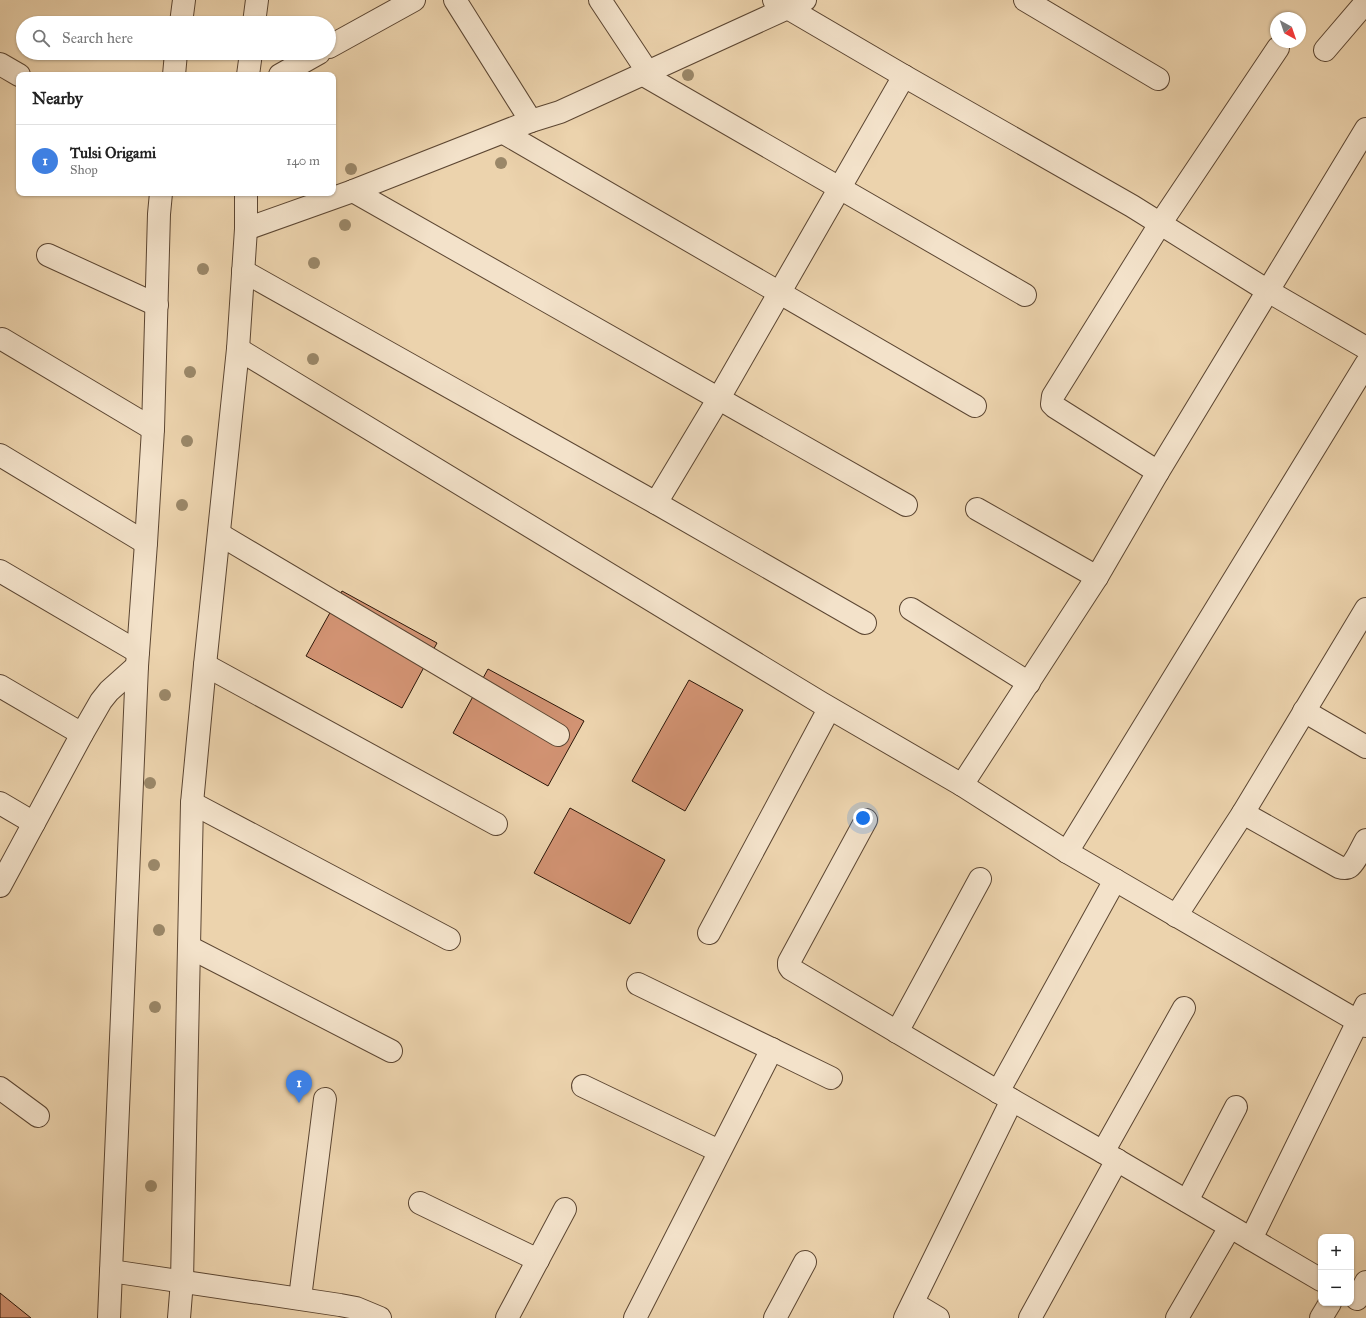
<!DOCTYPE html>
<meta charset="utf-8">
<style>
body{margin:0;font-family:"IM FELL Great Primer",serif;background:#f6f6f6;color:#222}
.controls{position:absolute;right:12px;bottom:12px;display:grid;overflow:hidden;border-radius:8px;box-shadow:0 1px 3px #0004}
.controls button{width:36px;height:36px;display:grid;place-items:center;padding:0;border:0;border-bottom:1px solid #e0e0e0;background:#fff;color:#222;font:20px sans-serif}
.compass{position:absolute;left:1270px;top:12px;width:36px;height:36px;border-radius:50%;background:#fff;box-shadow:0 1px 3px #0004;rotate:140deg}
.you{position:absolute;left:863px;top:818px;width:14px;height:14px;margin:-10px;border:3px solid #fff;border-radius:50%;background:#1a73e8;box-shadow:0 0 0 6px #1a73e833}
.badge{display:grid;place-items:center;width:26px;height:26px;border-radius:50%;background:#8f2418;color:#fff;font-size:13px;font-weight:700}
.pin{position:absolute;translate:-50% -33px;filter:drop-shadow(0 1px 2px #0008)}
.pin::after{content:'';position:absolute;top:21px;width:14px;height:12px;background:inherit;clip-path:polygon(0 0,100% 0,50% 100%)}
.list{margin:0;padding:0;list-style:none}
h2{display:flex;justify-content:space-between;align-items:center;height:52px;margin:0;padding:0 16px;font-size:17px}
h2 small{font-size:13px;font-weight:400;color:#767676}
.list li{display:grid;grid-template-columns:26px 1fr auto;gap:12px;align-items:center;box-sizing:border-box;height:72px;padding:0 16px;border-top:1px solid #e0e0e0}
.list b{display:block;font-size:15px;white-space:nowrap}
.list p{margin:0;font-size:13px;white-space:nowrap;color:#767676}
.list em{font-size:13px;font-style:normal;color:#767676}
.icon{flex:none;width:22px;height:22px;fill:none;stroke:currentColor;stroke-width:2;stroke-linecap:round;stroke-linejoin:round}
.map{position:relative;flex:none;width:1366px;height:1318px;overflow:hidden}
.search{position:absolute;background:#fff;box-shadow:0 1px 3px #0004;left:16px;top:16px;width:320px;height:44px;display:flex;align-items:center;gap:10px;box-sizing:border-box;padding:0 14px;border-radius:22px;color:#767676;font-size:15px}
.panel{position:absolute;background:#fff;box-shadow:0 1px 3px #0004;left:16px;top:72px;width:320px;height:124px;border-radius:8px}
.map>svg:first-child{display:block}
.building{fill:#d29373;stroke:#2c1709}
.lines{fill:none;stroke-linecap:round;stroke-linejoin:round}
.minor-casing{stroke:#5c4632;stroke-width:24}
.minor{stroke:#f3e2ca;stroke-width:22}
.tree{fill:#9a8768}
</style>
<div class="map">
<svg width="1366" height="1318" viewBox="0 0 1366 1318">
<rect width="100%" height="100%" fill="#ecd3ad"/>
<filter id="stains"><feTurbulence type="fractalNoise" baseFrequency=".005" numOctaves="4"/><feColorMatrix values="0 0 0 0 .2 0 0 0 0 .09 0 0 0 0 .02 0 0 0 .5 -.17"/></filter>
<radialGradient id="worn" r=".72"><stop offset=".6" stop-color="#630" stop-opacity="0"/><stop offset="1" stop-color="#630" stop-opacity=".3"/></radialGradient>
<g class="building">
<polygon points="342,591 437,643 402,708 306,656"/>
<polygon points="488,669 584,721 548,786 453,733"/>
<polygon points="689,680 743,710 685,811 632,781"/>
<polygon points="570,808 665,860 630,924 534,873"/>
<polygon points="0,1293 31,1318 0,1318"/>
</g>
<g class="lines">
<g class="minor-casing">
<g id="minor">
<polyline points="455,0 531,121"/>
<polyline points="600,0 647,71"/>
<polyline points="774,0 904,76 1132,206 1268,291 1366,348"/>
<polyline points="1025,0 1158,79"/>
<polyline points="181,23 184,0"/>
<polyline points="254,23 257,0"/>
<polyline points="329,47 414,0"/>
<polyline points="1325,50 1366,2"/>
<polyline points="0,64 19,75"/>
<polyline points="642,74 1025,295"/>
<polyline points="174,75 176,53"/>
<polyline points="248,75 251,53"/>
<polyline points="280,75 319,53"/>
<polyline points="504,133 975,406"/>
<polyline points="353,191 906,505"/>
<polyline points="246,229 353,191 531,121 560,112 805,0"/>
<polyline points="48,255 157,305"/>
<polyline points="243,271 656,503 865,623"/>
<polyline points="2,339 153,429"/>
<polyline points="238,349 821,703 962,785 1067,852 1366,1026"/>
<polyline points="0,455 146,543"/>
<polyline points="1158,472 1055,407 1052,404 1053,396 1160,224 1278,48"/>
<polyline points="656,503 719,398 904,76"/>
<polyline points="977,509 1097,577"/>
<polyline points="219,534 558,735"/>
<polyline points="0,571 138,652"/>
<polyline points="911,609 1029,683"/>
<polyline points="205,665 496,824"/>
<polyline points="0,686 82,734"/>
<polyline points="1304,711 1366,747"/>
<polyline points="962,785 1097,577 1158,472 1366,129"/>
<polyline points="0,803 34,823"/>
<polyline points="192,803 449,939"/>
<path d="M1243,813L1339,867C1342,868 1346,869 1349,867C1355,863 1362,847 1366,840"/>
<polyline points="866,820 789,962 789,966 791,969 1012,1100 1103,1152 1321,1280"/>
<polyline points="1067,852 1366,364"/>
<polyline points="0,886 82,734 101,701 109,691 137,666"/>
<polyline points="1176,916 1243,813 1366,609"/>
<polyline points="709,933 829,709"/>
<polyline points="189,947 391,1051"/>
<polyline points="638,984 831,1078"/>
<polyline points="897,1032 980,879"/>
<polyline points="583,1086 719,1151"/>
<polyline points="0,1088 38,1116"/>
<polyline points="998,1092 1115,880"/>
<polyline points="1103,1152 1184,1008"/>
<polyline points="1187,1201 1236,1107"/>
<polyline points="420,1203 538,1260"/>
<polyline points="1251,1239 1366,1005"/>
<polyline points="111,1271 340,1305 356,1308 380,1318"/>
<polyline points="300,1298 325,1099"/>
<polyline points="1357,1299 1366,1282"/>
<polyline points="913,1303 938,1318"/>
<polyline points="109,1318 137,666 146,543 153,429 159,214 161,193"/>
<polyline points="179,1318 182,1281 192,803 205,665 238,349 246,229 246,193"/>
<polyline points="507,1318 565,1209"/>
<polyline points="635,1318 772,1049"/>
<polyline points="775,1318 805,1262"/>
<polyline points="905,1318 1012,1100"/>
<polyline points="1030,1318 1117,1160"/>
<polyline points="1177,1318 1230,1227"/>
<polyline points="1321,1318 1330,1303"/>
</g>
</g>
<use href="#minor" class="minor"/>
</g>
<g class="tree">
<circle cx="688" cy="75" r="6"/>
<circle cx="501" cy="163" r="6"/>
<circle cx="351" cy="169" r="6"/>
<circle cx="345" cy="225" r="6"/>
<circle cx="314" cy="263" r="6"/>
<circle cx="203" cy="269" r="6"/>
<circle cx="313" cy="359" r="6"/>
<circle cx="190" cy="372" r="6"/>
<circle cx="187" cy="441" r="6"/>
<circle cx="182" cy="505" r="6"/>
<circle cx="165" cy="695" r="6"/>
<circle cx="150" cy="783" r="6"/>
<circle cx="154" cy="865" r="6"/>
<circle cx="159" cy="930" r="6"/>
<circle cx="155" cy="1007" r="6"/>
<circle cx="151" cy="1186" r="6"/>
</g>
<rect width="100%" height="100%" filter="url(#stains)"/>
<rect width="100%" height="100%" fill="url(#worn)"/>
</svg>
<div class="controls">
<button>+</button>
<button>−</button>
</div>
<svg class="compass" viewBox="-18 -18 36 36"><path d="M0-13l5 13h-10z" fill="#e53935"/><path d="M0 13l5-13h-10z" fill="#767676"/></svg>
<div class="you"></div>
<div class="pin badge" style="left:299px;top:1103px;background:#3f7fe0">1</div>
<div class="search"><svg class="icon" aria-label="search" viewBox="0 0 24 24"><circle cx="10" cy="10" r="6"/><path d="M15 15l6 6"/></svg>Search here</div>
<section class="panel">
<h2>Nearby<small></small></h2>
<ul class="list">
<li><span class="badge" style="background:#3f7fe0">1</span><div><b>Tulsi Origami</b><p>Shop</p></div><em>140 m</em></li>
</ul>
</section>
</div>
